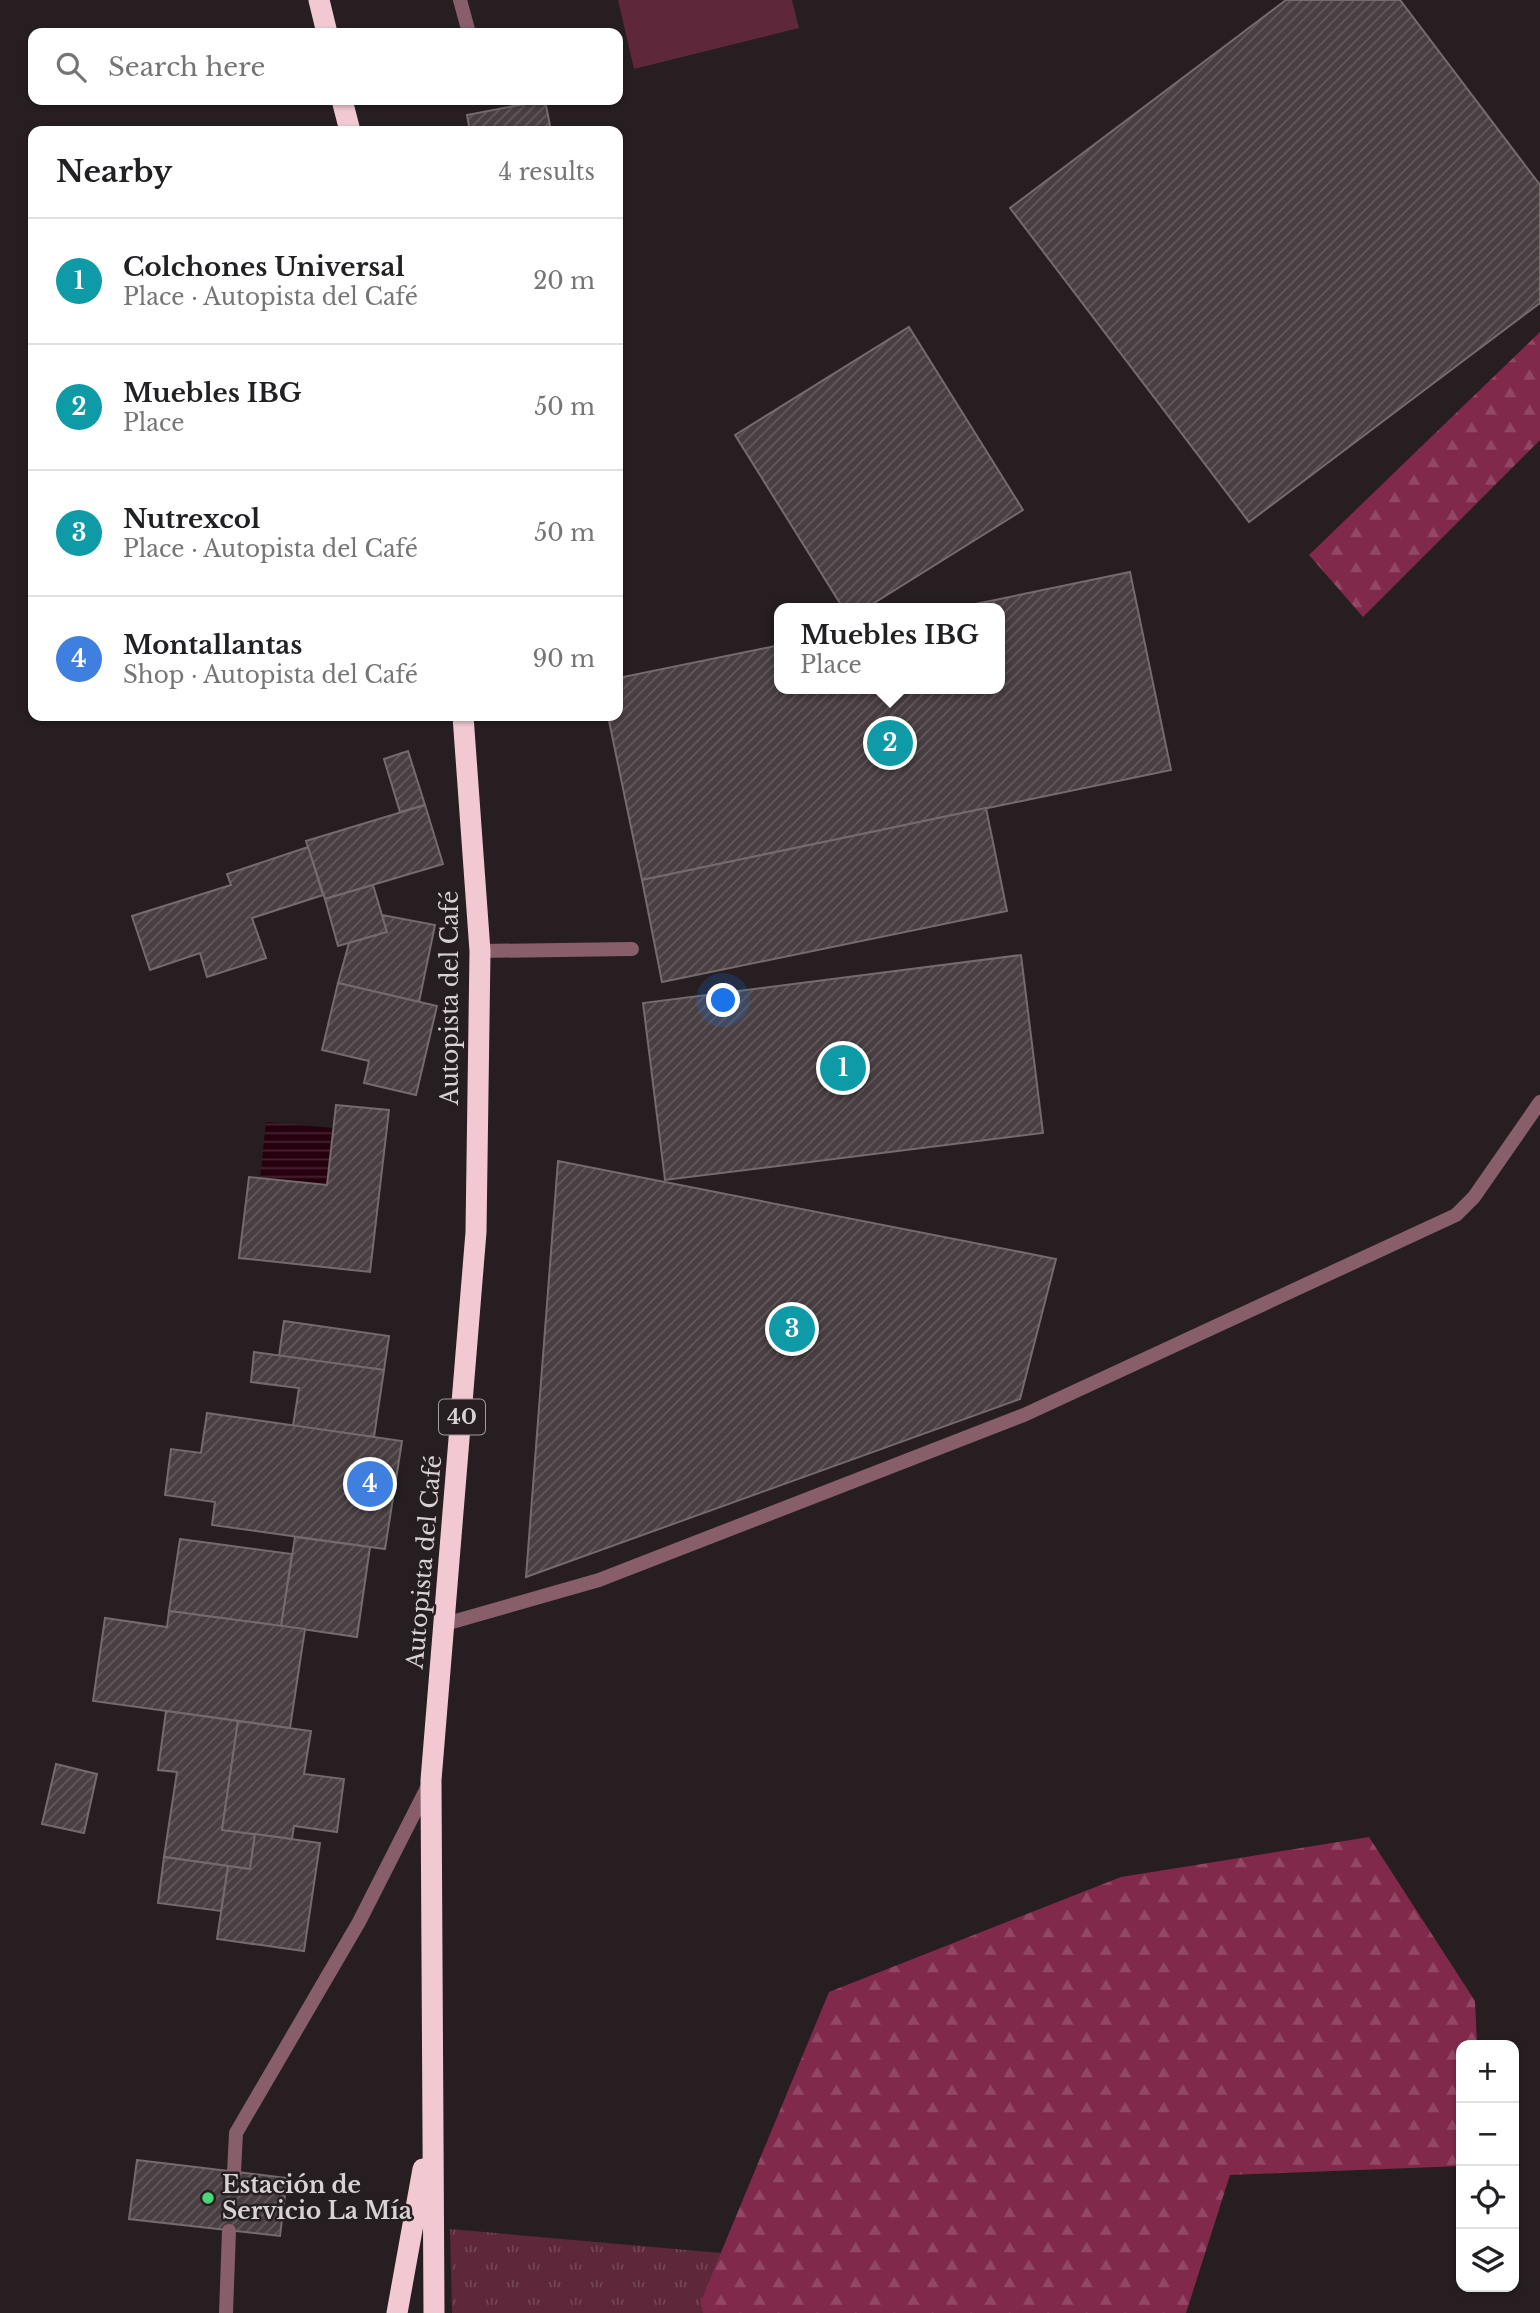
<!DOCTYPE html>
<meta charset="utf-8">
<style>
body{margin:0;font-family:"Libre Baskerville",serif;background:#f2f2f2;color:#202124}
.controls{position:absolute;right:21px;bottom:21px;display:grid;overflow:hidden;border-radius:14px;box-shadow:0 2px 5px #0004}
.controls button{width:63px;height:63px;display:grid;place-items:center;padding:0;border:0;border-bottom:2px solid #e0e0e0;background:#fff;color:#202124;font:35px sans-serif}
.you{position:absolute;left:724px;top:1001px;width:24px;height:24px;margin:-18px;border:5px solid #fff;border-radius:50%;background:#1a73e8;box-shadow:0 0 0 10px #1a73e833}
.badge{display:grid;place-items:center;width:46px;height:46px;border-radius:50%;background:#337249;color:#fff;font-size:23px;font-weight:700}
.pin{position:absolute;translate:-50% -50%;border:4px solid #fff;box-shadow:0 2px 7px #0006}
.popup{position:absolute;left:774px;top:603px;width:231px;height:91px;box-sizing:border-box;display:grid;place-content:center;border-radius:14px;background:#fff;filter:drop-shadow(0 2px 5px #0005);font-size:23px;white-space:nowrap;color:#757577}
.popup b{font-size:26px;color:#202124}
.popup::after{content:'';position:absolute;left:50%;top:100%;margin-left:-14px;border:14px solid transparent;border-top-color:#fff}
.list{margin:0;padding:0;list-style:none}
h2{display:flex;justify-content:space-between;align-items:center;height:91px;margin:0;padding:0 28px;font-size:30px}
h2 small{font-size:23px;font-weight:400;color:#757577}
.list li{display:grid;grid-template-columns:46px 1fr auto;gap:21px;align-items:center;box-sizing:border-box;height:126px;padding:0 28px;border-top:2px solid #e0e0e0}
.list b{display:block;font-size:26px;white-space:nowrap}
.list p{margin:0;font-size:23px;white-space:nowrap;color:#757577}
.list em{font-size:23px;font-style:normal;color:#757577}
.icon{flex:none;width:38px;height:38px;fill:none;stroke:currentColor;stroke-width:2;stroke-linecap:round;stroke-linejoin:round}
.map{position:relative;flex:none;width:1540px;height:2313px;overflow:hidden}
.search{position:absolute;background:#fff;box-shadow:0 2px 5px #0004;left:28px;top:28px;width:595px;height:77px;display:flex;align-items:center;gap:18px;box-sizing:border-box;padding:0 24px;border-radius:14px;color:#757577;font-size:26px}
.panel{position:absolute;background:#fff;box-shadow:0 2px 5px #0004;left:28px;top:126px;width:595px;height:595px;border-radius:14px}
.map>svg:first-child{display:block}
.grass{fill:url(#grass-tufts)}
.forest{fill:url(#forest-firs)}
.park{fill:#5e273a}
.water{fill:url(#water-rules)}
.building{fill:url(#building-hatch);stroke:#756b6d;stroke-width:2}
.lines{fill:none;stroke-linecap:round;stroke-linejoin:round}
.lane{stroke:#875e69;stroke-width:14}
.highway{stroke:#f2c8d3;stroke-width:21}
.poi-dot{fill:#4bd677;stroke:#261e20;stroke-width:2.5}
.labels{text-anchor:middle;stroke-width:5;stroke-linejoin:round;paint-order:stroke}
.shield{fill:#261e20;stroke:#a29c9d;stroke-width:2}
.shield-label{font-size:21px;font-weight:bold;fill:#d7d2d3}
.street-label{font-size:23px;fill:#d7d2d3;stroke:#261e20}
.poi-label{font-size:23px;font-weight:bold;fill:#d7d2d3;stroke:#261e20;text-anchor:start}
</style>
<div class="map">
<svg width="1540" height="2313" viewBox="0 0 1540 2313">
<defs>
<pattern id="grass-tufts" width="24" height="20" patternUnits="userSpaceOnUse" patternTransform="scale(1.75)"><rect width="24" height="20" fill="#5e273a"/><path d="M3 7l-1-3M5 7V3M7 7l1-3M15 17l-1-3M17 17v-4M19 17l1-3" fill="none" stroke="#744556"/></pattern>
<pattern id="forest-firs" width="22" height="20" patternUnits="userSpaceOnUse" patternTransform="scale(1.75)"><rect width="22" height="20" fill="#81294b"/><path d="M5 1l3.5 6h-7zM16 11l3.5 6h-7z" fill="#924764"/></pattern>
<pattern id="water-rules" width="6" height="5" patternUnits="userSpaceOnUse" patternTransform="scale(1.75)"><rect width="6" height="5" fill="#26000e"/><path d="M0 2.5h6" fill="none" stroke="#452430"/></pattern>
<pattern id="building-hatch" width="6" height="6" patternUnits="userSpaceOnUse" patternTransform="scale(1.75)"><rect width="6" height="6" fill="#493f42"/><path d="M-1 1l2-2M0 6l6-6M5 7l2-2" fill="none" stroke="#625a5c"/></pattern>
</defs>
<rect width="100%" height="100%" fill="#261e20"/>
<polygon class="grass" points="450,2229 721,2253 700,2303 703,2313 452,2313"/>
<g class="forest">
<polygon points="1540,332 1540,440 1363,617 1309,555"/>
<polygon points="1369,1837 1475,2001 1477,2045 1461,2045 1461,2166 1230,2175 1186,2313 703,2313 700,2303 829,1992 1121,1877"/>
</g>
<polygon class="park" points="618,0 792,0 799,28 634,69"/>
<polygon class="water" points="266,1122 333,1128 327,1185 260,1179"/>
<g class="building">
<polygon points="1286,0 1400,0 1540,185 1540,303 1249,522 1010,208"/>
<polygon points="545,100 551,131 470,131 467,115"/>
<polygon points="909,327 1023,510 866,608 843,608 735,435"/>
<polygon points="1130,572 1171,770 642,880 608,716 618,716 618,678 780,645 780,689 1000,689 1000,608 956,608"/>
<polygon points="408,751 425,805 400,812 384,759"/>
<polygon points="425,805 443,864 325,899 306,841"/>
<polygon points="986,808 1007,911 662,982 642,880"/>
<polygon points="308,847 323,895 252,918 266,958 207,977 200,953 150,970 132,916 231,885 227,874"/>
<polygon points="373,885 387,932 338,946 325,899"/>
<polygon points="382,915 435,925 419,1002 338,983 349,943 387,932"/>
<polygon points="1021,955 1043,1133 665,1180 643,1003"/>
<polygon points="338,983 437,1006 416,1095 364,1083 369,1061 322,1050"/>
<polygon points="336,1105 389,1110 370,1272 239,1258 249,1177 327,1185"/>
<polygon points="558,1161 1056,1259 1020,1399 526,1577"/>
<polygon points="284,1321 389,1336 384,1370 279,1356"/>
<polygon points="254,1352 384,1370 374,1437 293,1426 299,1388 251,1382"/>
<polygon points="207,1413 402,1441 385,1549 212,1525 215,1502 165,1495 171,1449 201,1453"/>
<polygon points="295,1537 370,1547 357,1637 281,1626"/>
<polygon points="180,1539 292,1554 281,1626 169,1611"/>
<polygon points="169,1611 305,1629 290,1728 93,1701 105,1618 167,1627"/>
<polygon points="166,1711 238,1721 222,1830 255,1834 250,1869 164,1857 177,1772 158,1770"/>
<polygon points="238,1721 311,1731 304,1774 344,1779 337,1832 294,1826 292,1839 222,1830"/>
<polygon points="56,1764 97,1774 84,1833 42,1824"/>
<polygon points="255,1834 320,1843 304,1951 217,1939 228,1866 250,1869"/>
<polygon points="164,1857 228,1866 221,1911 158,1903"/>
<polygon points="137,2160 287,2178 280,2236 129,2219"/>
</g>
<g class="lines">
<g class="lane">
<polyline points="460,0 469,33"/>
<polyline points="480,951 632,949"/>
<polyline points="445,1624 599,1580 1024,1415 1456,1215 1474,1197 1540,1102"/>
<polyline points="234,2172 236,2133 359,1922 429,1784"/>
<polyline points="226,2313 229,2231"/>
</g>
<g class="highway">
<polyline points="319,0 327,33"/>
<polyline points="342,100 350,131"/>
<polyline points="397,2313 423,2169"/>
<polyline points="434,2313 431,1780 476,1232 480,951 463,716"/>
</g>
</g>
<circle class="poi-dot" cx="208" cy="2198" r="7"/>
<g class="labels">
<rect class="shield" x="439" y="1399.5" width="46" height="35" rx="5"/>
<g class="shield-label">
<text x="462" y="1424">40</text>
</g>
<g class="street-label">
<text transform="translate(450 998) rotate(-90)" y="8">Autopista del Café</text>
<text transform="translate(424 1562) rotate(-85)" y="8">Autopista del Café</text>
</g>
<g class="poi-label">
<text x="222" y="2193">Estación de<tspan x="222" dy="26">Servicio La Mía</tspan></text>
</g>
</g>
</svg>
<div class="controls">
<button>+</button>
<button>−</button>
<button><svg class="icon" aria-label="locate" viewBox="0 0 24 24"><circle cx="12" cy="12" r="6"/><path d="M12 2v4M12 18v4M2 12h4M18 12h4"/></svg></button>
<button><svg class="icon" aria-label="layers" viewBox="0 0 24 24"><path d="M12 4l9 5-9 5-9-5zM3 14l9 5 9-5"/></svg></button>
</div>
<div class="you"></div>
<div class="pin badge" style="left:843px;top:1068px;background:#0f9aa8">1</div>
<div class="pin badge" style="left:890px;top:743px;background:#0f9aa8">2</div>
<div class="popup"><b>Muebles IBG</b>Place</div>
<div class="pin badge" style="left:792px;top:1329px;background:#0f9aa8">3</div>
<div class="pin badge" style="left:370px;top:1484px;background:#3f7fe0">4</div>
<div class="search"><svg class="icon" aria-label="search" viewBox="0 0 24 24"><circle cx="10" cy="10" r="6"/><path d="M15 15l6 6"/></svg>Search here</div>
<section class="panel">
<h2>Nearby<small>4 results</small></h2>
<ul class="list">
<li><span class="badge" style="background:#0f9aa8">1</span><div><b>Colchones Universal</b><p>Place · Autopista del Café</p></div><em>20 m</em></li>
<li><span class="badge" style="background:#0f9aa8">2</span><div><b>Muebles IBG</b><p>Place</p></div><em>50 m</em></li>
<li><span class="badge" style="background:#0f9aa8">3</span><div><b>Nutrexcol</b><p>Place · Autopista del Café</p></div><em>50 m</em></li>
<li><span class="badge" style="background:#3f7fe0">4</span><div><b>Montallantas</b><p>Shop · Autopista del Café</p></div><em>90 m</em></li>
</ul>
</section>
</div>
